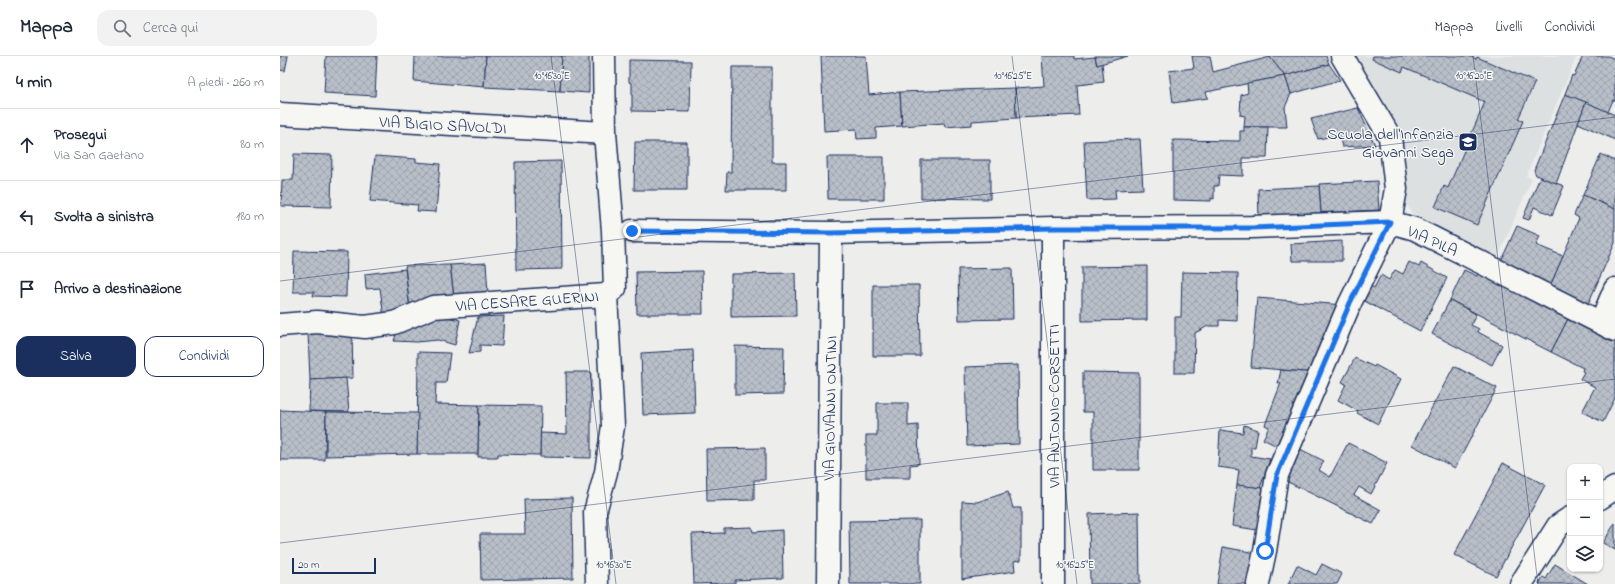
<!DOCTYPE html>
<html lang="it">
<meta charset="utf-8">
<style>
body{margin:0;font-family:"Indie Flower",sans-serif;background:#f2f2f3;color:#1f2937}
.controls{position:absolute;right:12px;bottom:12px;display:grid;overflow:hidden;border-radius:8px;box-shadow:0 1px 3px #0004}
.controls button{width:36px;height:36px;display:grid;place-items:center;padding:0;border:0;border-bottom:1px solid #e0e1e3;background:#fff;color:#1f2937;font:20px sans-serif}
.scale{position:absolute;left:12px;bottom:10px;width:84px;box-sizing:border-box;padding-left:4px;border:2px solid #1b2f5e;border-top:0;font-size:11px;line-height:14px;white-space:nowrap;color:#1b2f5e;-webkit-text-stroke:3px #f6f6f2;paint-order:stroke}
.stop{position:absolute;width:12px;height:12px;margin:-9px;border:3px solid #1a73e8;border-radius:50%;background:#fff}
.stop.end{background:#1a73e8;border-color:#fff;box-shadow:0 1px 4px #0008}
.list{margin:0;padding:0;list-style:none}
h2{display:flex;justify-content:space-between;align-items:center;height:52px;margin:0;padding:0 16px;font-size:17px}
h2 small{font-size:13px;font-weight:400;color:#747a83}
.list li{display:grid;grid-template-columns:26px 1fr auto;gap:12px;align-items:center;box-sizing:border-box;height:72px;padding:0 16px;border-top:1px solid #e0e1e3}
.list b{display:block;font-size:15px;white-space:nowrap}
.list p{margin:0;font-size:13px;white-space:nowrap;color:#747a83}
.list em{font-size:13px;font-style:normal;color:#747a83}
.actions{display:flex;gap:8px;padding:12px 16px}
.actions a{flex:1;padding:9px 0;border:1px solid #1b2f5e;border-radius:12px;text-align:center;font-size:14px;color:#1b2f5e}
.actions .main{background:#1b2f5e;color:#fff}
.icon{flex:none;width:22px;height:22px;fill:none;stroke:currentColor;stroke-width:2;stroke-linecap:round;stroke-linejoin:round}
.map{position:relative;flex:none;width:1335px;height:528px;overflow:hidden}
header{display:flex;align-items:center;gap:24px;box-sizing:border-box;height:56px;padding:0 20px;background:#fff;border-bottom:1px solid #e0e1e3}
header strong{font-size:19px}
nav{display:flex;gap:22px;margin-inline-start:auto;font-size:14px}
.search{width:280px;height:36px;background:#f2f2f3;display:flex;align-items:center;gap:10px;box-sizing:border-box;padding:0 14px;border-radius:12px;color:#747a83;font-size:15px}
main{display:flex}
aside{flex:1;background:#fff}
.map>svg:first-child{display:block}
.built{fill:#dde0e1}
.building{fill:url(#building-cross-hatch);stroke:#1b2f5e}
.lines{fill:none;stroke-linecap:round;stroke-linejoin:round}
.minor-casing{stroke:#1b2f5e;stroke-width:25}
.minor{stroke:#f6f6f2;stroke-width:22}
.route{stroke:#1a73e8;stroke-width:5}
.ticks{fill:none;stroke:#1b2f5e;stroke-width:1;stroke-opacity:0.45}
.labels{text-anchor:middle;stroke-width:3;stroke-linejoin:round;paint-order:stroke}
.street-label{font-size:16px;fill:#1b2f5e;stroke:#f6f6f2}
.poi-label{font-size:16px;fill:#1b2f5e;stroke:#f6f6f2;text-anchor:end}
.ticks-label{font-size:10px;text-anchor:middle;fill:#1b2f5e;stroke:#f6f6f2;stroke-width:3;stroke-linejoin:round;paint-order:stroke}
</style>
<header>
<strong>Mappa</strong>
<div class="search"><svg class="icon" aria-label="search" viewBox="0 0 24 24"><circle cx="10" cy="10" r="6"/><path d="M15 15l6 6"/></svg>Cerca qui</div>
<nav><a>Mappa</a><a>Livelli</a><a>Condividi</a></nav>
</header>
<main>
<aside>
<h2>4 min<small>A piedi · 260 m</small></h2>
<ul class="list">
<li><svg class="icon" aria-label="ahead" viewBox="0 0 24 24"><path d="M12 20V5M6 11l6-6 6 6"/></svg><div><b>Prosegui</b><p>Via San Gaetano</p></div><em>80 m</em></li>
<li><svg class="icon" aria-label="left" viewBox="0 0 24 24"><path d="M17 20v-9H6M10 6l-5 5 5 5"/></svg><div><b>Svolta a sinistra</b></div><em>180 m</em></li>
<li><svg class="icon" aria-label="arrive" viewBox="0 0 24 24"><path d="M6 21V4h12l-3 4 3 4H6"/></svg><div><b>Arrivo a destinazione</b></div></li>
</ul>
<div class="actions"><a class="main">Salva</a><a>Condividi</a></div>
</aside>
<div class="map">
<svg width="1335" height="528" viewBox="0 0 1335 528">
<defs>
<pattern id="building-cross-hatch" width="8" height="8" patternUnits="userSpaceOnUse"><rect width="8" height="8" fill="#b9bfc8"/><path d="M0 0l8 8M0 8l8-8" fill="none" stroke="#9ea4ae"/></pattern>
</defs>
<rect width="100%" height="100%" fill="#edeeec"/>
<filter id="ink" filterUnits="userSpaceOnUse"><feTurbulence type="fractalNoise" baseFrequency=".025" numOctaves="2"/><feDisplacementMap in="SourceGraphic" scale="8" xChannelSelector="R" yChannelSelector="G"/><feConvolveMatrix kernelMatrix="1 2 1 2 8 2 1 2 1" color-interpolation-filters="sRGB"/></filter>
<g filter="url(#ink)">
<polygon class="built" points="1069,0 1297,0 1246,120 1252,123 1215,208 1138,166 1132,157 1126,147 1123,112 1111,60"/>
<g class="building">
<polygon points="0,0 8,0 5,15 0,14"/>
<polygon points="46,0 97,0 95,40 44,37"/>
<polygon points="135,0 206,0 204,31 134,25"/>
<polygon points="206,0 282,0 280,35 204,31"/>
<polygon points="282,0 309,0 309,37 280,35"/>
<polygon points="541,0 586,0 589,39 620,36 622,70 596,72 596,82 577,83 576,73 544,75"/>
<polygon points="762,0 794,0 794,3 815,1 817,9 822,7 824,26 797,29 799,59 736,62 735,32 764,30"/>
<polygon points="815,0 848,0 817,9"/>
<polygon points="912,0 930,0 933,16 990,1 1005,20 926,36 928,42 893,47 889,15 914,12"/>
<polygon points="989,0 1046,0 1049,8 1005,20"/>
<polygon points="1093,0 1189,0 1196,3 1197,1 1255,26 1238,63 1243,65 1197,169 1155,151 1164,130 1168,132 1205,46 1124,11 1122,16 1092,3"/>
<polygon points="1303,0 1328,0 1335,3 1335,45 1333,44 1328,56 1285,38 1292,19 1294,20"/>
<polygon points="349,4 411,5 410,56 352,55 352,27 349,26"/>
<polygon points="1049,8 1060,24 1011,38 1005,20"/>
<polygon points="452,11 492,11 492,106 506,106 506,134 446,134 447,116 451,116"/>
<polygon points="1005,20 1011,38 1005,51 1007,71 964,71 965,60 960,59 961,39 968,37 967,27"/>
<polygon points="735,32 736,62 692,65 692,69 665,71 664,67 622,70 620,36"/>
<polygon points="1285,38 1306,46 1276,128 1256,119 1254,114"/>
<polygon points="1306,46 1335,59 1335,84 1298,67"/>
<polygon points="1078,52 1095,89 1062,91 1059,79 1038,83 1031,63"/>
<polygon points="964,71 988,71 987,102 963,102 963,120 939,119 938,130 934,130 934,143 931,142 931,145 893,144 893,84 960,85 960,75 964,75"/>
<polygon points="860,83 863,133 835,134 836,143 807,144 804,85"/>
<polygon points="355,86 407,86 407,134 354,134"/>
<polygon points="14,98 52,99 51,151 1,150 2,124 13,124"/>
<polygon points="1321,98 1335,105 1335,153 1303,139"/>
<polygon points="95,100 136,103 136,106 160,108 156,156 137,155 138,149 90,145"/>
<polygon points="547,101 604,101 604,143 548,143"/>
<polygon points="641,104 710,104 710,143 641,142"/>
<polygon points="281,105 282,213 236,214 235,106"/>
<polygon points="1260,121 1284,130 1272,159 1254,151 1249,164 1243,162"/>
<polygon points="1097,125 1099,154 1041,157 1039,128"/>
<polygon points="1039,130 1041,157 979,161 978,133"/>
<polygon points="1303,139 1335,153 1335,187 1308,248 1270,230 1299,162 1294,159"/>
<polygon points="1237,170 1260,180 1256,189 1283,200 1270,230 1220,207"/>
<polygon points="1062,185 1062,205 1012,205 1011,188"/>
<polygon points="14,195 67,196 66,241 33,240 34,236 13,236"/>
<polygon points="1129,206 1139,211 1141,207 1167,222 1140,275 1079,242 1087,228 1094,232 1101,219 1109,224 1115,214 1123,218"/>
<polygon points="206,207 208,238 174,242 170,209"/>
<polygon points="170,209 174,242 130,254 125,210"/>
<polygon points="867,210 867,264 802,265 802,211"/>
<polygon points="732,212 733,263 679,264 678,213"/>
<polygon points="125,213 130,254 104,262 100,232 86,233 85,218"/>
<polygon points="1184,214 1197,220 1199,217 1288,263 1271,296 1170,244"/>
<polygon points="422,215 423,258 357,258 356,216"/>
<polygon points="902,216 958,217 957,265 939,264 939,270 928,270 915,277 914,317 895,317 895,261 901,261"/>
<polygon points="515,217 516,260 451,261 451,218"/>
<polygon points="593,229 639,229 640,300 593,300"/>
<polygon points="977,242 1063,249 1035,317 971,311"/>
<polygon points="1170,244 1196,258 1191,269 1199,273 1198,276 1222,289 1212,309 1152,278"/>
<polygon points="154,258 180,264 175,289 158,284 137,286 114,285 119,269"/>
<polygon points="224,260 222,290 200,289 200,296 189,297 198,261"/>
<polygon points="1288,263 1335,286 1335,342 1323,366 1302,356 1315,331 1300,323 1304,316 1302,315 1303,312 1271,296"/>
<polygon points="72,275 73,322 30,324 28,277"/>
<polygon points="455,290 504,291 503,338 455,339"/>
<polygon points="413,294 415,357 363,359 361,297"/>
<polygon points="138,296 170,297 166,327 156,327 155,348 199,349 198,398 137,398"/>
<polygon points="1075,302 1094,311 1095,309 1121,323 1098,368 1077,357 1078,355 1058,344 1066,328 1062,326"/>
<polygon points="738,309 739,388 687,390 685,311"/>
<polygon points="1174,310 1217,332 1175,412 1132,389"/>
<polygon points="1001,314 1035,317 997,390 983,383 989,371 985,369 1001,327 998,327"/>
<polygon points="286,316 311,316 311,402 260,401 260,377 287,378"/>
<polygon points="803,316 859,317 859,414 813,414 813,356 803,356"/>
<polygon points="66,322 69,356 29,355 30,324"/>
<polygon points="597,347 628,347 628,370 638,369 639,408 630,409 630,422 586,422 586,379 597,379"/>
<polygon points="199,349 261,350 260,399 218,398 218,401 198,401"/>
<polygon points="0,354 46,356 45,404 0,404"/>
<polygon points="46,356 138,357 137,398 46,400"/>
<polygon points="964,369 978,374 975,391 971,391 971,400 990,403 980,432 957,429 959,414 938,411 940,374 963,377"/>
<polygon points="1068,387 1107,407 1091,438 1079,431 1074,439 1101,454 1093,468 1006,425 1018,392 1044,405 1039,414 1050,421"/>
<polygon points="485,392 485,424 474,424 474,444 427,445 426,393"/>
<polygon points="1223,407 1265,429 1216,520 1174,499"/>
<polygon points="957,429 983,432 977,474 952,470"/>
<polygon points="728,436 733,452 741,452 741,504 734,505 735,515 682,523 682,445 697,446"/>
<polygon points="292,442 293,522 201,524 200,478 245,478 244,443"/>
<polygon points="859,456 860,528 810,528 809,458"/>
<polygon points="640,464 640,528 570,528 569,465"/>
<polygon points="1335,467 1335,494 1323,487"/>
<polygon points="472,471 473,476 502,474 503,522 455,524 455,527 414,528 412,478 444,477 444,472"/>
<polygon points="943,491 976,497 970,528 937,528"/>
<polygon points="1042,508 1062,518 1057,528 1008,528 1017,509 1036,519"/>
<polygon points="1275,508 1308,528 1259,528 1263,521 1266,523"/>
</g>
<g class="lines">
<g class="minor-casing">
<g id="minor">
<polyline points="1062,0 1110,81 1116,133 1110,166 1135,173 1335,274"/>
<polyline points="0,58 325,77"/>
<polyline points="352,175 551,177 773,172 972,171 1110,166 1070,247 997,419 985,495 978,528"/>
<polyline points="1321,266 1335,233"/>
<polyline points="0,269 37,266 85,271 114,267 153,251 326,239 335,232 333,175 325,77 324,0"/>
<polyline points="1320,442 1335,432"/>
<polyline points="317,528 315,456 326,416 333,370 326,239"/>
<polyline points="548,528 551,177"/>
<polyline points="773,528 773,172"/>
<polyline points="1241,528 1278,470 1290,462"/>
</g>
</g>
<use href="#minor" class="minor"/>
</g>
</g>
<g class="lines" filter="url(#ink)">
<polyline class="route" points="352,175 551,177 774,172 972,172 1110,166 1070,247 997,419 985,495"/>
</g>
<path class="ticks" d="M271,0L336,528M732,0L797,528M1193,0L1258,528M0,225L1335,61M0,487L1335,323"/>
<defs>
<g id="school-square" transform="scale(1)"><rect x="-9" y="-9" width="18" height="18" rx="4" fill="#1b2f5e" stroke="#f6f6f2"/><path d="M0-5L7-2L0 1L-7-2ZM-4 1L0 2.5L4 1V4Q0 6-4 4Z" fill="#fff"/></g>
</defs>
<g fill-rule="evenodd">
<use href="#school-square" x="1188" y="86"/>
</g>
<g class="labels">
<g class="street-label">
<text transform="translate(163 68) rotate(3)" y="6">VIA BIGIO SAVOLDI</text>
<text transform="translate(1153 184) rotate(24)" y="6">VIA PILA</text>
<text transform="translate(247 244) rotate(-4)" y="6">VIA CESARE GUERINI</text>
<text transform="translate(773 350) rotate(-90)" y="6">VIA ANTONIO CORSETTI</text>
<text transform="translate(549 352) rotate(-89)" y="6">VIA GIOVANNI ONTINI</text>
</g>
<g class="poi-label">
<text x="1174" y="83">Scuola dell'Infanzia<tspan x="1174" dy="18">Giovanni Sega</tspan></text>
</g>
</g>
<g class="ticks-label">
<text x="272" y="23">10°16'30"E</text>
<text x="733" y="23">10°16'25"E</text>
<text x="1194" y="23">10°16'20"E</text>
<text x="334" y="512">10°16'30"E</text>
<text x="795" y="512">10°16'25"E</text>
</g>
</svg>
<div class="controls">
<button>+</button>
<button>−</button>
<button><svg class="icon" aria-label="layers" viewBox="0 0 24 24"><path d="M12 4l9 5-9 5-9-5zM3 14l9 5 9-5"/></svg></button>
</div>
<div class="scale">20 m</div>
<div class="stop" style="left:985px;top:495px"></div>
<div class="stop end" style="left:352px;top:175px"></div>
</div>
</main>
